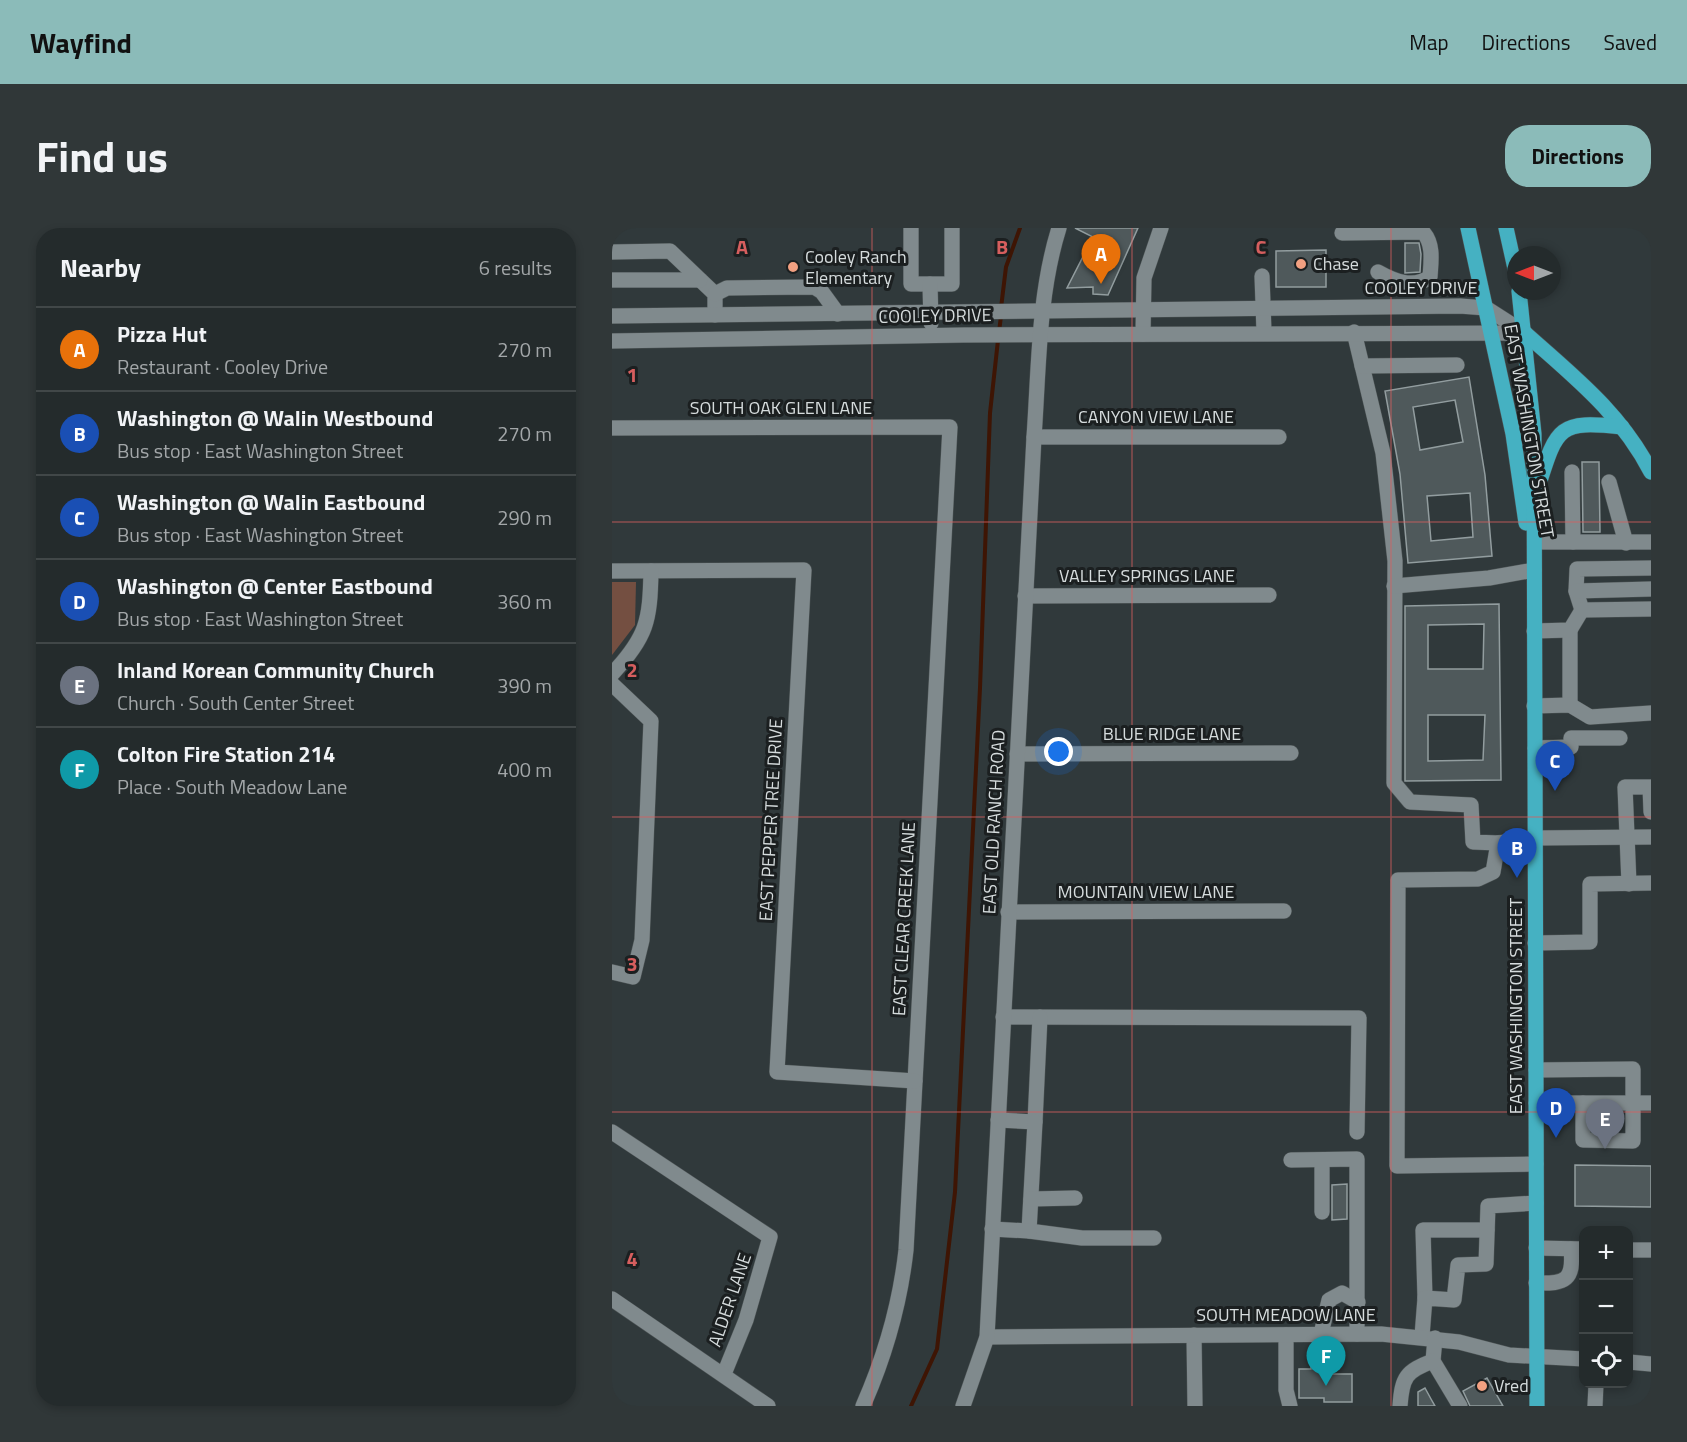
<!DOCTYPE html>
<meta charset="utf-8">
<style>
body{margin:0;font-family:"Titillium Web",sans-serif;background:#303738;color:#f1f3f6}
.controls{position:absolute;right:18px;bottom:18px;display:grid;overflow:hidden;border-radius:12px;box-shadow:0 3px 9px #0003}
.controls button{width:54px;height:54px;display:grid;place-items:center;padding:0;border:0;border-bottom:2px solid #414748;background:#242b2c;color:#f1f3f6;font:30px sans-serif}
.compass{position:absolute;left:895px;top:18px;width:54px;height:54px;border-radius:50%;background:#242b2c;box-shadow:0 3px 9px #0003;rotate:270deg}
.you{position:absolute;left:447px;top:524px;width:21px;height:21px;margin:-15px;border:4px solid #fff;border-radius:50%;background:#1a73e8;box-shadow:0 0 0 9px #1a73e833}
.badge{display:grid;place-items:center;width:39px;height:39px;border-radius:50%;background:#8bbbb9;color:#fff;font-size:20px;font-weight:700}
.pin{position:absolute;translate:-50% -50px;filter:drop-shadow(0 2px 3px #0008)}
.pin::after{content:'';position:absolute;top:32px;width:21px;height:18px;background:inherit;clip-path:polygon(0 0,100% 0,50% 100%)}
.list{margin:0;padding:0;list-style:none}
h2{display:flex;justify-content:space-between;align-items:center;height:78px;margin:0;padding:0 24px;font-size:26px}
h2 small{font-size:20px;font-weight:400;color:#a3a7a9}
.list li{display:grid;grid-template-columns:39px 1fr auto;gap:18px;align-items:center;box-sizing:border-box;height:84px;padding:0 24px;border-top:2px solid #414748}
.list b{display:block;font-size:22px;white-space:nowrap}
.list p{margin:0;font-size:20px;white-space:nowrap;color:#a3a7a9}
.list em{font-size:20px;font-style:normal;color:#a3a7a9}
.icon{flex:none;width:33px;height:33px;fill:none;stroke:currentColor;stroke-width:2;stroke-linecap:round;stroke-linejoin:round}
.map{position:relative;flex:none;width:1039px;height:1178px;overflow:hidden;border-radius:24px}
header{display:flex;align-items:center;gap:36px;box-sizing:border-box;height:84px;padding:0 30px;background:#8bbbb9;color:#111}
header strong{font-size:28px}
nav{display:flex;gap:33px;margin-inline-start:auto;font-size:21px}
.intro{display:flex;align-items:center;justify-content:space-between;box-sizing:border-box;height:144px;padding:0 36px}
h1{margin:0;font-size:42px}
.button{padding:15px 27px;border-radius:24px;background:#8bbbb9;color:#111;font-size:21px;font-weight:700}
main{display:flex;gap:36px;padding:0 36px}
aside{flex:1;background:#242b2c;border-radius:24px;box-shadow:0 3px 9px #0003}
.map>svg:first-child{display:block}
.green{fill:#744f41}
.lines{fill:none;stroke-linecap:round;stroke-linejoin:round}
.stream{stroke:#3e1504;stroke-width:4}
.building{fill:#4f595b;stroke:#929d9f;stroke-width:1.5;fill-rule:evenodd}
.minor-casing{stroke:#4d5556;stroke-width:16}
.major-casing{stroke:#4d5556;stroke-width:16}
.minor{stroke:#808a8d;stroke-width:15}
.major{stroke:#45b1c2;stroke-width:15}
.grid{fill:none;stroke:#d65e5e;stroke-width:1.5;stroke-opacity:0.55}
.poi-dot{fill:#f2a081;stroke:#1b1f20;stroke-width:2}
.labels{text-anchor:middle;stroke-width:6;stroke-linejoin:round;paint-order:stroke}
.poi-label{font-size:18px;fill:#d6dcdd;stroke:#1b1f20;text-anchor:start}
.street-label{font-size:18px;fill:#d6dcdd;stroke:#1b1f20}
.grid-label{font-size:20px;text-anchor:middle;font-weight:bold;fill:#d65e5e;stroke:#1b1f20;stroke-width:6;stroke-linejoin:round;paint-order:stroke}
</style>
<header>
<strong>Wayfind</strong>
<nav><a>Map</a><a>Directions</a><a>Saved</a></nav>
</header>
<div class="intro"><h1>Find us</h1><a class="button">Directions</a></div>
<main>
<aside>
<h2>Nearby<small>6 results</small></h2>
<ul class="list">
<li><span class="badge" style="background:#e8710a">A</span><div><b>Pizza Hut</b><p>Restaurant · Cooley Drive</p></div><em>270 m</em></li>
<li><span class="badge" style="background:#1a4fb4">B</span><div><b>Washington @ Walin Westbound</b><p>Bus stop · East Washington Street</p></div><em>270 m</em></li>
<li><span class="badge" style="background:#1a4fb4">C</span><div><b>Washington @ Walin Eastbound</b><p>Bus stop · East Washington Street</p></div><em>290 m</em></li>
<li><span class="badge" style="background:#1a4fb4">D</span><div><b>Washington @ Center Eastbound</b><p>Bus stop · East Washington Street</p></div><em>360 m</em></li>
<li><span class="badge" style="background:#6b7280">E</span><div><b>Inland Korean Community Church</b><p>Church · South Center Street</p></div><em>390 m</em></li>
<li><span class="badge" style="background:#0f9aa8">F</span><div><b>Colton Fire Station 214</b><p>Place · South Meadow Lane</p></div><em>400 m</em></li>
</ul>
</aside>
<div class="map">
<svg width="1039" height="1178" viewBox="0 0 1039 1178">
<rect width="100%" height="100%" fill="#30393b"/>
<polygon class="green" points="0,354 24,354 23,397 0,427"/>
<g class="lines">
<g class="stream">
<polyline points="389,80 394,39 408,0"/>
<polyline points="387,104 389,88"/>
<polyline points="299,1178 325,1121 343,964 368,460 378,185 386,112"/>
</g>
</g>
<g class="building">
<polygon points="463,0 526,0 496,67 481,66 481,59 455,60 481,9"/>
<polygon points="793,15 807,15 809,26 808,44 793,45"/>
<polygon points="714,22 714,59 664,59 664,23"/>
<path d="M857,149L873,247L880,328L796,335L788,246L773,163ZM843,172L851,214L808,222L801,179ZM858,265L861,309L819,313L815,268Z"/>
<polygon points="970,234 987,234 988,304 971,304"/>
<path d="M887,376L889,552L793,553V378ZM872,396L871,441H816V397ZM816,487H873L871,532L816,533Z"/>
<polygon points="963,937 1039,938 1039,979 963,978"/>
<polygon points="735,956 735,991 720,992 720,957"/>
<polygon points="699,1137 713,1137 713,1146 740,1146 740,1174 712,1174 712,1170 687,1170 687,1141 699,1141"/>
<polygon points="875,1150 891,1178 858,1178 851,1163"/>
<polygon points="813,1160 819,1171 823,1178 806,1178 806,1164"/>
</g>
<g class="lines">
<g class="minor-casing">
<g id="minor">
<polyline points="299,0 299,56 340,56 340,0"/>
<path d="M730,5L811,4C822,16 819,34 818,49C801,61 782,53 766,44"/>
<polyline points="0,24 58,23 103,66 103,87"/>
<polyline points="650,48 652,104"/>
<polyline points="0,52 88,52"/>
<polyline points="318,56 319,95"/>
<polyline points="103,66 115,60 202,59 210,64 226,86"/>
<polyline points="0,88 848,78 874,80 913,105"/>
<polyline points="742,104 771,225 783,333 782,555 798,574 859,577 861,614 886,615"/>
<polyline points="531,106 532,50 549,0"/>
<polyline points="0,113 352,107 913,105"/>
<polyline points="750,138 845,137"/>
<path d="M0,200L338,199L294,1022C288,1076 273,1128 251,1178"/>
<polyline points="422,209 667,209"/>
<polyline points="960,244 961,314"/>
<polyline points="997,254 1014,315"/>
<polyline points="923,314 1039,314"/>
<polyline points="1039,340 965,341 964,363 970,382 1039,381"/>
<polyline points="0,343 192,342 165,844 303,853"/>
<polyline points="782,358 877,350 922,342"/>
<polyline points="964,363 1039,361"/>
<polyline points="413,368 657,367"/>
<polyline points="958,402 958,477"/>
<polyline points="922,403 958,402 970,382"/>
<path d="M0,446C35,409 38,393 39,343"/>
<polyline points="0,456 39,493 30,712 21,749 0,744"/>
<polyline points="922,478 958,477 978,489 1039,485"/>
<polyline points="923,520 959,519 959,510 1008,510"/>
<polyline points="405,526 679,525"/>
<polyline points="1017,656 1013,559 1038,559 1039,584"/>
<polyline points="396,684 672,683"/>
<polyline points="923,715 978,714 978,656 1039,655"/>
<polyline points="391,789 747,790 745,904"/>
<polyline points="924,842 1021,841 1021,913 971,912 971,875"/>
<polyline points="924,875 1039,875"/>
<polyline points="386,892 423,894 428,789"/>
<polyline points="423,894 417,1003 470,1010 542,1010"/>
<polyline points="0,904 158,1009 134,1092 112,1146"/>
<polyline points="679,932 745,931 745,1106"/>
<polyline points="710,932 710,984"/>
<polyline points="924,936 785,938 786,652 866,651 881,644 886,615 923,610 1039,609"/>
<polyline points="419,971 463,970"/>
<polyline points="380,1001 417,1003"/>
<polyline points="924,1020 972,1021"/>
<polyline points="1017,1022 1039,1022"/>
<path d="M924,1055C954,1056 962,1052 959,1021"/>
<polyline points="813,1070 811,1002 875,1002"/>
<polyline points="0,1071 156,1178"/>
<polyline points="709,1106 717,1072 730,1065 746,1074"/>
<polyline points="582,1107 583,1178"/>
<polyline points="674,1107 674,1162 678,1178"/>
<polyline points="810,1108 813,1070 842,1072 846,1037 874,1036 876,978 924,975"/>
<polyline points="375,1109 769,1106 847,1114 897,1127 972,1131"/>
<polyline points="823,1110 821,1133 848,1178"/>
<polyline points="1017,1134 1039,1136"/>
<path d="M351,1178L375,1109L422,209C427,140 426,67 447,0"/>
<path d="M788,1178C790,1149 794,1143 821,1133"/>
<polyline points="983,1178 984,1156"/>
</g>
</g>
<g class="major-casing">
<g id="major">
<polyline points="856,0 901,206 914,295"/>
<polyline points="894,0 904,45"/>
<polyline points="907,63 922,206 925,1178"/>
<path d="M913,105C961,148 1008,184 1039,244"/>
<path d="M926,259C945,199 946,192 1010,199"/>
</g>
</g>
<use href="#minor" class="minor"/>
<use href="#major" class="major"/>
</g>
<path class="grid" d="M260,0V1178M520,0V1178M779,0V1178M0,294H1039M0,589H1039M0,884H1039"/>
<g class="poi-dot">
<circle cx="689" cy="36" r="6"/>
<circle cx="181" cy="39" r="6"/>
<circle cx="870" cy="1158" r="6"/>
</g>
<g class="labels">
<g class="poi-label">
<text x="193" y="35">Cooley Ranch<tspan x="193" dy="21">Elementary</tspan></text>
<text x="701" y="42">Chase</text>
<text x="882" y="1164">Vred</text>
</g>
<g class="street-label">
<text x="809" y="66">COOLEY DRIVE</text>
<text transform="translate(323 88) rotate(-1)" y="6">COOLEY DRIVE</text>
<text x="169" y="186">SOUTH OAK GLEN LANE</text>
<text x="544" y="195">CANYON VIEW LANE</text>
<text transform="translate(917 203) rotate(80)" y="6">EAST WASHINGTON STREET</text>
<text x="535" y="354">VALLEY SPRINGS LANE</text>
<text x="560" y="512">BLUE RIDGE LANE</text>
<text transform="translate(159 592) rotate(-87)" y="6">EAST PEPPER TREE DRIVE</text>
<text transform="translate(382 594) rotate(-87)" y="6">EAST OLD RANCH ROAD</text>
<text x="534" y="670">MOUNTAIN VIEW LANE</text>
<text transform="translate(292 691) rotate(-87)" y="6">EAST CLEAR CREEK LANE</text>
<text transform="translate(904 778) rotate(-90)" y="6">EAST WASHINGTON STREET</text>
<text transform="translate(118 1072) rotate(-71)" y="6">ALDER LANE</text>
<text x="674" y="1093">SOUTH MEADOW LANE</text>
</g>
</g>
<g class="grid-label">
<text x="130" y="26">A</text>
<text x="390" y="26">B</text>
<text x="649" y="26">C</text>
<text x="20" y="154">1</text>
<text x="20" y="449">2</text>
<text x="20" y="743">3</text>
<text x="20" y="1038">4</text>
</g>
</svg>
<div class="controls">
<button>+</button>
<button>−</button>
<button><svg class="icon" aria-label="locate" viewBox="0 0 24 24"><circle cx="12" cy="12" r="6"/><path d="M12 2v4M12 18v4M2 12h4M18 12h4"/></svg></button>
</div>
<svg class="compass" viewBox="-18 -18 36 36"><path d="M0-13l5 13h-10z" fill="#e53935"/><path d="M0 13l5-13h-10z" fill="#a3a7a9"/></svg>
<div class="you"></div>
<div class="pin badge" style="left:489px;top:56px;background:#e8710a">A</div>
<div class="pin badge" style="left:905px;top:650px;background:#1a4fb4">B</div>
<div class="pin badge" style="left:943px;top:563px;background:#1a4fb4">C</div>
<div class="pin badge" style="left:944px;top:910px;background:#1a4fb4">D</div>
<div class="pin badge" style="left:993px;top:921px;background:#6b7280">E</div>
<div class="pin badge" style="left:714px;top:1158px;background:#0f9aa8">F</div>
</div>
</main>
